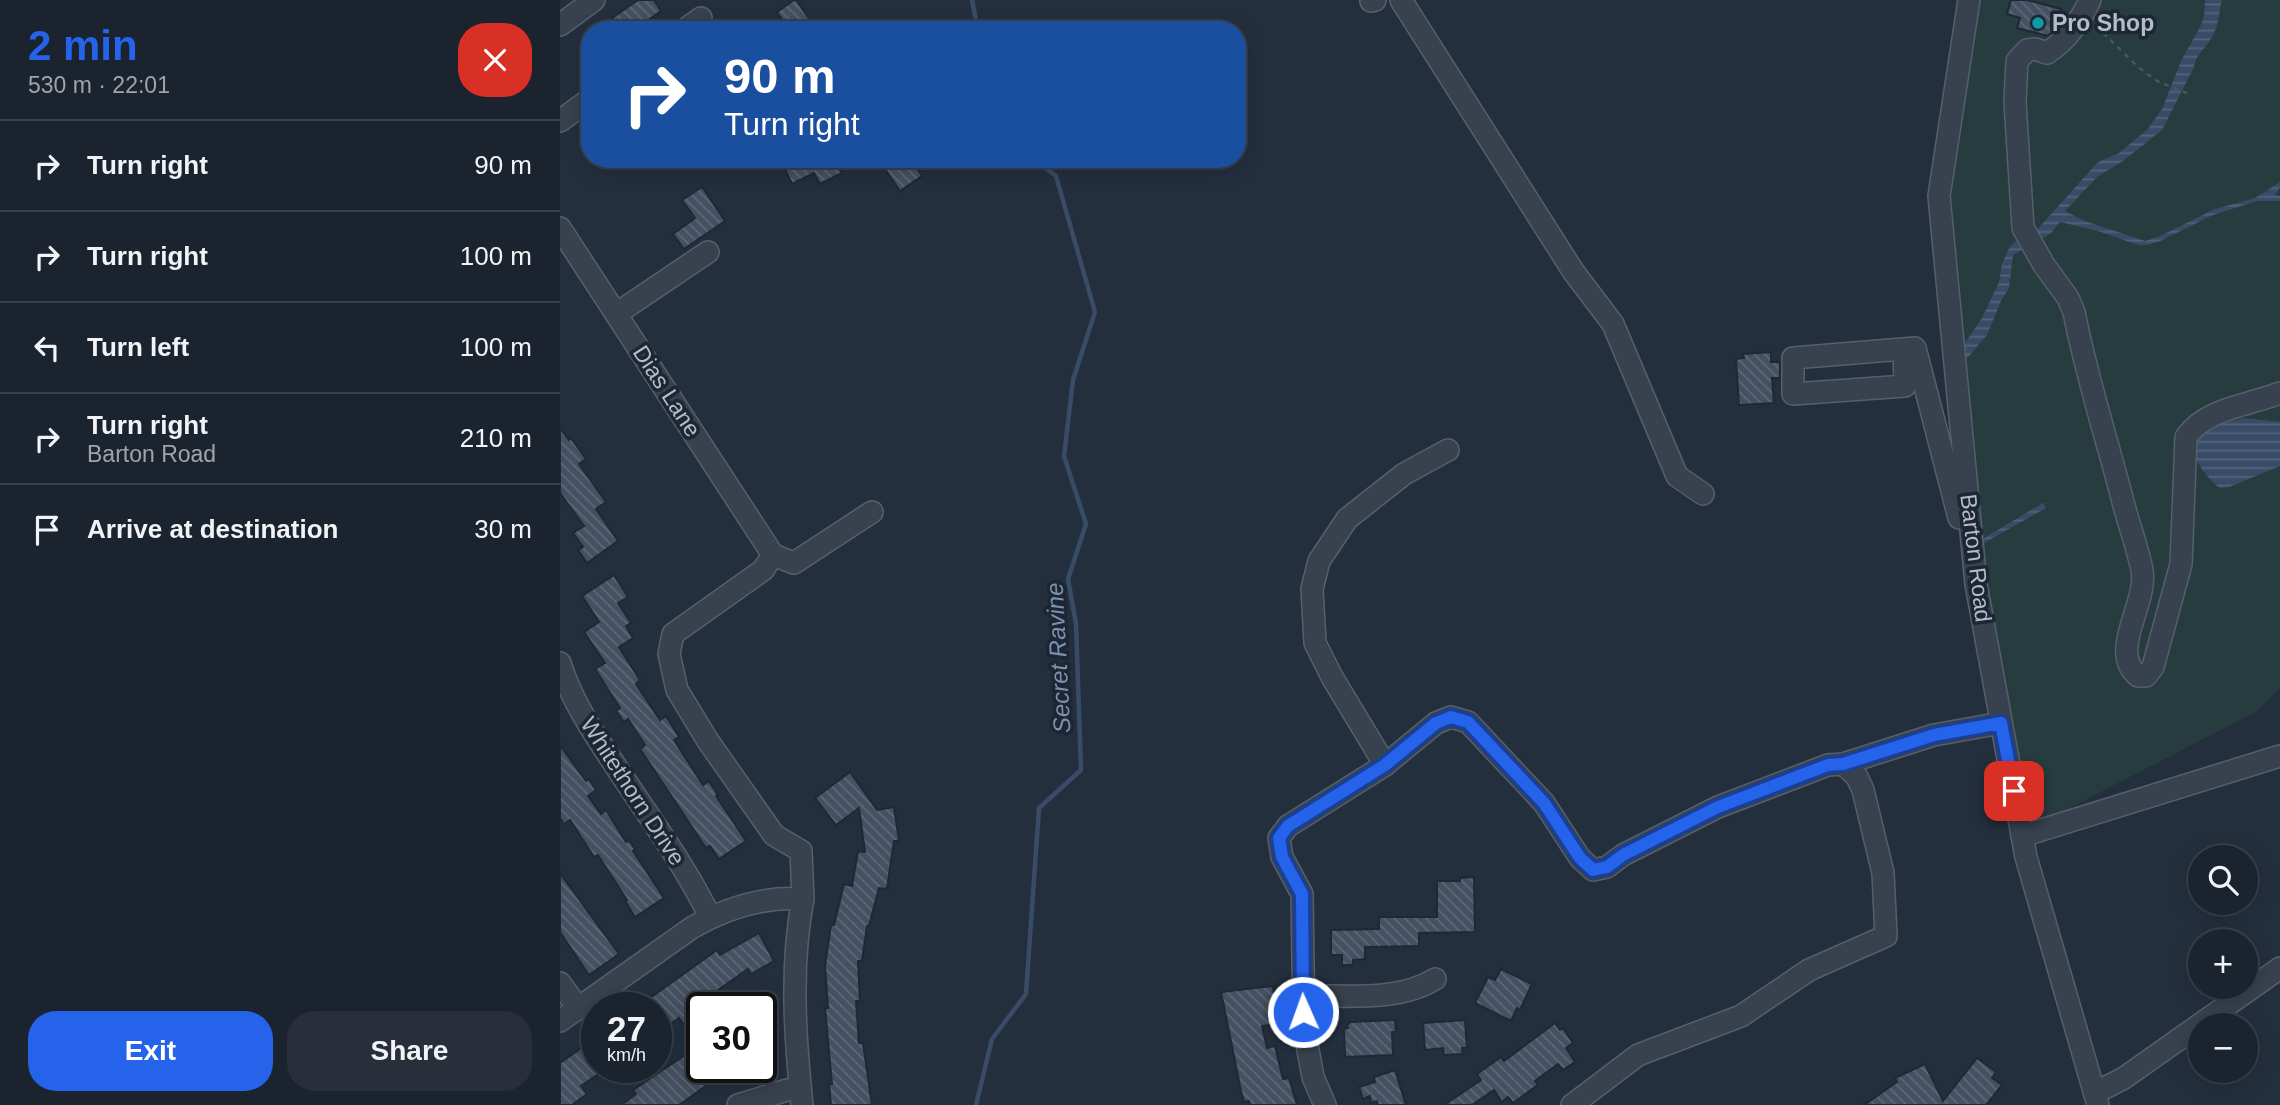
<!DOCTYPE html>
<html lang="en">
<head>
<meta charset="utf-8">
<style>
	:root { --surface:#1b232e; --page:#282f3a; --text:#f1f3f6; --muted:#a0a4aa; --line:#39404a; --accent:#2563eb }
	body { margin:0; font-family:Helvetica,sans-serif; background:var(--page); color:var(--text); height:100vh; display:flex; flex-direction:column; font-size:26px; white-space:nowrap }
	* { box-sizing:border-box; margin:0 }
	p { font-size:23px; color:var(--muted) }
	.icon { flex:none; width:38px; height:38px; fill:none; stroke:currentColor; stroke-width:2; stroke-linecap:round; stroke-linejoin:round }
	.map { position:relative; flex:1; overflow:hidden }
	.sheet { display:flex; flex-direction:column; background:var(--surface); width:560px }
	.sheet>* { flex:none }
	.top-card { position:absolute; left:21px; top:21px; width:665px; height:147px; border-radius:28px; box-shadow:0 4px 18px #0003,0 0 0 2px var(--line); background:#1a4fa0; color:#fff; overflow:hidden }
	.controls { position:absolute; left:1628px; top:845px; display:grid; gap:14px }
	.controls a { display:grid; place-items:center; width:70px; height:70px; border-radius:50%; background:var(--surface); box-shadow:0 4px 18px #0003,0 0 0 2px var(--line); font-size:35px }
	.speed { position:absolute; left:21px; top:992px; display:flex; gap:14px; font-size:35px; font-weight:700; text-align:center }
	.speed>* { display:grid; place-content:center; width:91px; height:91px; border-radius:50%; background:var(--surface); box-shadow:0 4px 18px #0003,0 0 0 2px var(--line); line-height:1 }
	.speed small { font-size:18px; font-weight:400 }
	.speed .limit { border:4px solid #111; border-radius:10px; background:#fff; color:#111 }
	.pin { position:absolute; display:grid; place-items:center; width:60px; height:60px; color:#fff; margin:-30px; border-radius:14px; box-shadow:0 4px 10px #0006 }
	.me { position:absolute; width:77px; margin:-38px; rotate:358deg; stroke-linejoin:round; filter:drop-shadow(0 0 5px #0008) }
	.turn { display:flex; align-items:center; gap:24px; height:147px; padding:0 28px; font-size:32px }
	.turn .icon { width:91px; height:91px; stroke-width:2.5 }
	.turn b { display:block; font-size:49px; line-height:60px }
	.round { display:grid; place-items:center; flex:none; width:74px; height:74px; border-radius:28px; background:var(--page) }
	.overview { display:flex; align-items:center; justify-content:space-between; height:119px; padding:0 28px }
	h1 { font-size:42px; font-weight:600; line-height:52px; color:var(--accent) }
	.primary-button { display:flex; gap:14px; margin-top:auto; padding:14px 28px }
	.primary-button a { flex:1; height:80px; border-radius:28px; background:var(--accent); color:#fff; font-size:28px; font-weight:600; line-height:80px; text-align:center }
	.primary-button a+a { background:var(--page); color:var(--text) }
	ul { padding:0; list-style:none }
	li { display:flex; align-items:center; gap:21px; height:91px; padding:0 28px; border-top:2px solid var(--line) }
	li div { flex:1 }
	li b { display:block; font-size:26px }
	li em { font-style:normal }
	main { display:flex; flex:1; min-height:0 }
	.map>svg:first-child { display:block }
</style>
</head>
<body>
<main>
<section class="sheet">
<div class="overview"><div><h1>2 min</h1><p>530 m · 22:01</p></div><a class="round" style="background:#d93025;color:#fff"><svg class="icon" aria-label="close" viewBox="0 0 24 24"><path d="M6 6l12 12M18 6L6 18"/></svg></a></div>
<ul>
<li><svg class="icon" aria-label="right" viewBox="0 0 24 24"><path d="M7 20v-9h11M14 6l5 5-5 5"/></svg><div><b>Turn right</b></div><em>90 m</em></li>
<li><svg class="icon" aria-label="right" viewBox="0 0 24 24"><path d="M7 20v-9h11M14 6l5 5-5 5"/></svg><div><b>Turn right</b></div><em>100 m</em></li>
<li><svg class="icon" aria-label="left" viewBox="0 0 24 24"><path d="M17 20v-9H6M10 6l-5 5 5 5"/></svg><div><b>Turn left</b></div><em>100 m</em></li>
<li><svg class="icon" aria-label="right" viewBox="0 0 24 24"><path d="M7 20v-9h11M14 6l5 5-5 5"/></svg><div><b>Turn right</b><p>Barton Road</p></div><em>210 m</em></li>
<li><svg class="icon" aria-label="arrive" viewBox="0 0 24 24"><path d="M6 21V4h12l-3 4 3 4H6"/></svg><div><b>Arrive at destination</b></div><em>30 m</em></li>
</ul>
<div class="primary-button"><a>Exit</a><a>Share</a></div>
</section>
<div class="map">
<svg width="1720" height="1105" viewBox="0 0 1720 1105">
	<defs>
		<pattern id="water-rules" width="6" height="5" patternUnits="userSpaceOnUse" patternTransform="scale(1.75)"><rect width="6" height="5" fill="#394c67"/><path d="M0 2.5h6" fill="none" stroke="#53647b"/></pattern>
		<pattern id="building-back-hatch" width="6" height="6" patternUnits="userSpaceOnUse" patternTransform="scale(1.75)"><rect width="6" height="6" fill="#455162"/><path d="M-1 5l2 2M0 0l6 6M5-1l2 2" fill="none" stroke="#5d6877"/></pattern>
	</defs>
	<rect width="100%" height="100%" fill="#242f3e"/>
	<polygon fill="#263c3f" points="1415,0 1720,0 1720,689 1694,713 1492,817 1466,825 1421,585 1387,187"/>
	<g fill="url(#water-rules)">
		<path d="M1645 0H1662C1659 11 1659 23 1654 33 1649 46 1636 53 1634 67L1602 130 1563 161 1537 177 1505 211 1525 221 1585 241 1598 237 1655 209 1695 198 1720 182V187L1715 195 1720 196V201H1697L1653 215 1598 242 1587 245H1578L1538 231 1500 222 1491 233 1453 255 1449 288 1441 301 1427 335 1403 363 1399 352 1422 318 1439 282 1442 264 1450 246 1471 231 1475 232 1538 162 1559 153 1588 129 1602 109 1621 61 1640 27 1644 16Z"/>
		<path d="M1684 418 1720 422V466L1669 487 1660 488C1647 479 1633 459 1631 443L1649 427Z"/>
		<polygon points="1483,503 1486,508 1422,544 1421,540"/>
	</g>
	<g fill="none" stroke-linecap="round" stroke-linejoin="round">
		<g stroke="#394c67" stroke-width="4.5">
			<polyline points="412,0 418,30"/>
			<polyline points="416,1105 432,1039 466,994 479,808 521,770 516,624 508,579 526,524 504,456 513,380 535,312 496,176 474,159"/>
		</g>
	</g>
	<g fill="url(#building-back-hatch)" stroke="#1f2835" stroke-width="2">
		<polygon points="78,0 94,0 101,11 74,30 60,30 52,18"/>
		<polygon points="234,0 236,0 257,30 229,30 217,12"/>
		<polygon points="1451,0 1467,0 1501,9 1496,28 1488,36 1457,28 1460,18 1447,14"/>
		<polygon points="234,159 275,159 282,173 260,184 254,173 232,184 223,165"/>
		<polygon points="318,159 351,159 362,176 340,191"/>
		<polygon points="142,187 165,221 124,249 113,234 135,218 122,200"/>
		<polygon points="1211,352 1211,362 1220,362 1220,378 1212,378 1214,403 1179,405 1176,359 1184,358 1183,354"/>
		<polygon points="0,428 9,440 11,438 26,459 19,464 46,502 36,509 58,541 27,563 18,550 23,547 13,533 24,526 0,493"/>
		<polygon points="54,575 68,597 58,603 71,623 66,626 73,638 59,647 80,680 76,684 100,720 106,716 119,737 114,740 143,785 149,781 158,795 156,796 186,841 159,859 150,846 146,848 80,749 85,745 68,719 64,722 56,711 60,708 35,669 45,663 24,632 39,622 22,596"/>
		<polygon points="0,745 26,781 29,779 36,790 28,796 41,814 46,810 66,842 69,840 75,849 73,851 104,898 75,917 65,901 67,900 38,855 34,857 10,820 4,824 0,818"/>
		<polygon points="290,772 317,810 334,807 339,841 334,841 327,889 319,888 309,926 307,926 302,961 298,961 300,1001 296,1001 299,1043 303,1043 312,1105 271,1105 269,1084 272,1084 265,1008 268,1008 265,965 271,925 274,925 284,884 292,886 298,851 305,852 299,808 276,825 255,798"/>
		<polygon points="0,873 59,954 29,975 0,932"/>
		<polygon points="914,877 915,932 859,933 859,946 805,947 805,959 793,960 793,965 782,965 782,955 771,955 771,930 819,929 819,917 877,917 877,881 900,881 900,878"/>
		<polygon points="199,933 214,961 191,974 188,969 147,998 151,1004 142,1008 142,1011 123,1024 119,1018 96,1035 96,1008 76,1008 157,950 160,955"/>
		<polygon points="941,969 972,984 960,1010 957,1008 951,1021 915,1003 928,977 935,980"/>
		<polygon points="713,986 718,1024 702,1026 707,1048 715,1046 723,1079 729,1078 737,1105 690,1105 689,1101 684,1102 681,1091 661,992"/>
		<polygon points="201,1010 215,1032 201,1041"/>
		<polygon points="835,1020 836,1032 832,1032 833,1055 785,1057 784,1029 788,1028 787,1025 791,1022"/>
		<polygon points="905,1020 907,1048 902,1048 903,1054 884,1055 883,1048 865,1050 863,1023"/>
		<polygon points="995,1023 1000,1030 1003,1028 1013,1043 1006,1048 1015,1062 1003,1070 998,1064 975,1081 978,1085 953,1103 948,1097 942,1102 934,1090 912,1105 884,1105 921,1080 917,1074 941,1057 944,1061"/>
		<polygon points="37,1037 37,1075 21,1086 27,1094 12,1105 0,1105 0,1063"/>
		<polygon points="142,1048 142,1068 171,1068 119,1105 61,1105 76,1094 73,1090 101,1071 133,1050 136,1053"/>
		<polygon points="1417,1058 1436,1072 1432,1078 1442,1085 1426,1105 1304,1105 1337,1082 1335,1078 1365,1064 1383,1101"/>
		<polygon points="835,1070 846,1105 818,1105 817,1101 811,1103 810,1096 803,1099 799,1087 815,1082 814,1077"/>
	</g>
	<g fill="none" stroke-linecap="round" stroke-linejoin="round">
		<defs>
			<g id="minor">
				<polyline points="841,0 1013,271 1053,324 1117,476 1143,494"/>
				<polyline points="1409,0 1379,196 1416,584 1466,857 1538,1105"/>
				<path d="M1530 0C1521 20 1506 41 1487 53L1475 49 1467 50 1457 61 1455 102 1463 228 1484 265 1508 298 1514 312C1526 375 1546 436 1562 498 1568 522 1577 546 1582 570 1588 604 1548 651 1578 676H1586L1593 667 1621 564 1626 437C1646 408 1690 405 1720 393"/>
				<polyline points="811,1 815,0"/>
				<polyline points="0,25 34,0"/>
				<polyline points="124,30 141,18"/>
				<polyline points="0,121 30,99"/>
				<polyline points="0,228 213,555"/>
				<polyline points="56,314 148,252"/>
				<polyline points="1344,349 1345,386 1233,394 1233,358 1355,348 1399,518"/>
				<polyline points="213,555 203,570 113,634 109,654 117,690 148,741 214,835 241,851 243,899"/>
				<polyline points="213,555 234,563 312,512"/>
				<path d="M0 663C11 699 32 731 53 762 86 813 124 863 150 917"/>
				<polyline points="1283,764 1374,735 1441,723"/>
				<polyline points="825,765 772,677 755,643 752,589 759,561 787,519 844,474 888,450"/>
				<polyline points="1462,836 1720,756"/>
				<polyline points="0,983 18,1008"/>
				<path d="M742 996C784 995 839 1002 875 979"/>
				<path d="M0 1021 133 927C167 908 204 896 243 899 230 966 235 1037 242 1105"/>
				<polyline points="1535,1093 1564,1078 1720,968"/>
				<polyline points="178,1105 227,1090 240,1089"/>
				<polyline points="765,1105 753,1077 744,1028 742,894 722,857 719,838 728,826 825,765 876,723 891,717 908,722 984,803 1020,858 1033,870 1047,867 1063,855 1158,807 1268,765 1283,764 1297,777 1303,790 1323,873 1326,936 1249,970 1181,1016 1078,1055 1012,1105"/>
			</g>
		</defs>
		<use href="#minor" stroke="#565f6c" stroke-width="24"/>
		<polyline stroke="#44595c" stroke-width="2.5" stroke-dasharray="5 5" stroke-linecap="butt" points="1536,26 1577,66 1597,81 1629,94"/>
		<use href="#minor" stroke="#38414e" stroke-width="21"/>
	</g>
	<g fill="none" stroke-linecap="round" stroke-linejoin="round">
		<defs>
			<polyline id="route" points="743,1012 742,894 722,857 719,838 728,826 825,765 876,723 891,717 908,722 984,803 1020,858 1033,870 1047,867 1063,855 1158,807 1268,765 1283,764 1374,735 1441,723 1454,791"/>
		</defs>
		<use href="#route" stroke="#184099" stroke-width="18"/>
		<use href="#route" stroke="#2563eb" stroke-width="12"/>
	</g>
	<circle fill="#0f9aa8" stroke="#1d2633" stroke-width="2.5" cx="1478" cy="23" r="7"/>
	<g text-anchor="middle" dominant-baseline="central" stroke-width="7" stroke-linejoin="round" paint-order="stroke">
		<g font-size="23" font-weight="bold" fill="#b4bcc9" stroke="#1d2633" text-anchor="start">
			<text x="1492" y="23">Pro Shop</text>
		</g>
		<g font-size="23" fill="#b4bcc9" stroke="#1d2633">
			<text transform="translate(107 391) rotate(57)">Dias Lane</text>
			<text transform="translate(1416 558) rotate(83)">Barton Road</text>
			<text transform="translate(73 791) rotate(57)">Whitethorn Drive</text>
		</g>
		<g font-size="24" font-style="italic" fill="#7c92b1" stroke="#1d2633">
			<text transform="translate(498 658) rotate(-93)">Secret Ravine</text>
		</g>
	</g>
</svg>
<div class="controls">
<a><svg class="icon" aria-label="search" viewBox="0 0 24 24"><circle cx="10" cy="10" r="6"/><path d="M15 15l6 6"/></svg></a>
<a>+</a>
<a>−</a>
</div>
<div class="speed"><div>27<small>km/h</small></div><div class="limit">30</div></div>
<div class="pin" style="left:1454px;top:791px;background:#d93025"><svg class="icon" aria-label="arrive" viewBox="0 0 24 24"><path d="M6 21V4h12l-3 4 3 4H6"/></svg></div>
<svg class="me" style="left:743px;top:1012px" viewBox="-20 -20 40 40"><circle r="17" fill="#2563eb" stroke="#fff" stroke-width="3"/><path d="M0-11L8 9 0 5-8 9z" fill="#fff"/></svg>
<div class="top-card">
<div class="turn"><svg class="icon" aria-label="right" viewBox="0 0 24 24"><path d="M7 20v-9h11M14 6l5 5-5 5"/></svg><div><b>90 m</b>Turn right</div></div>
</div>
</div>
</main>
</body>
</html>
